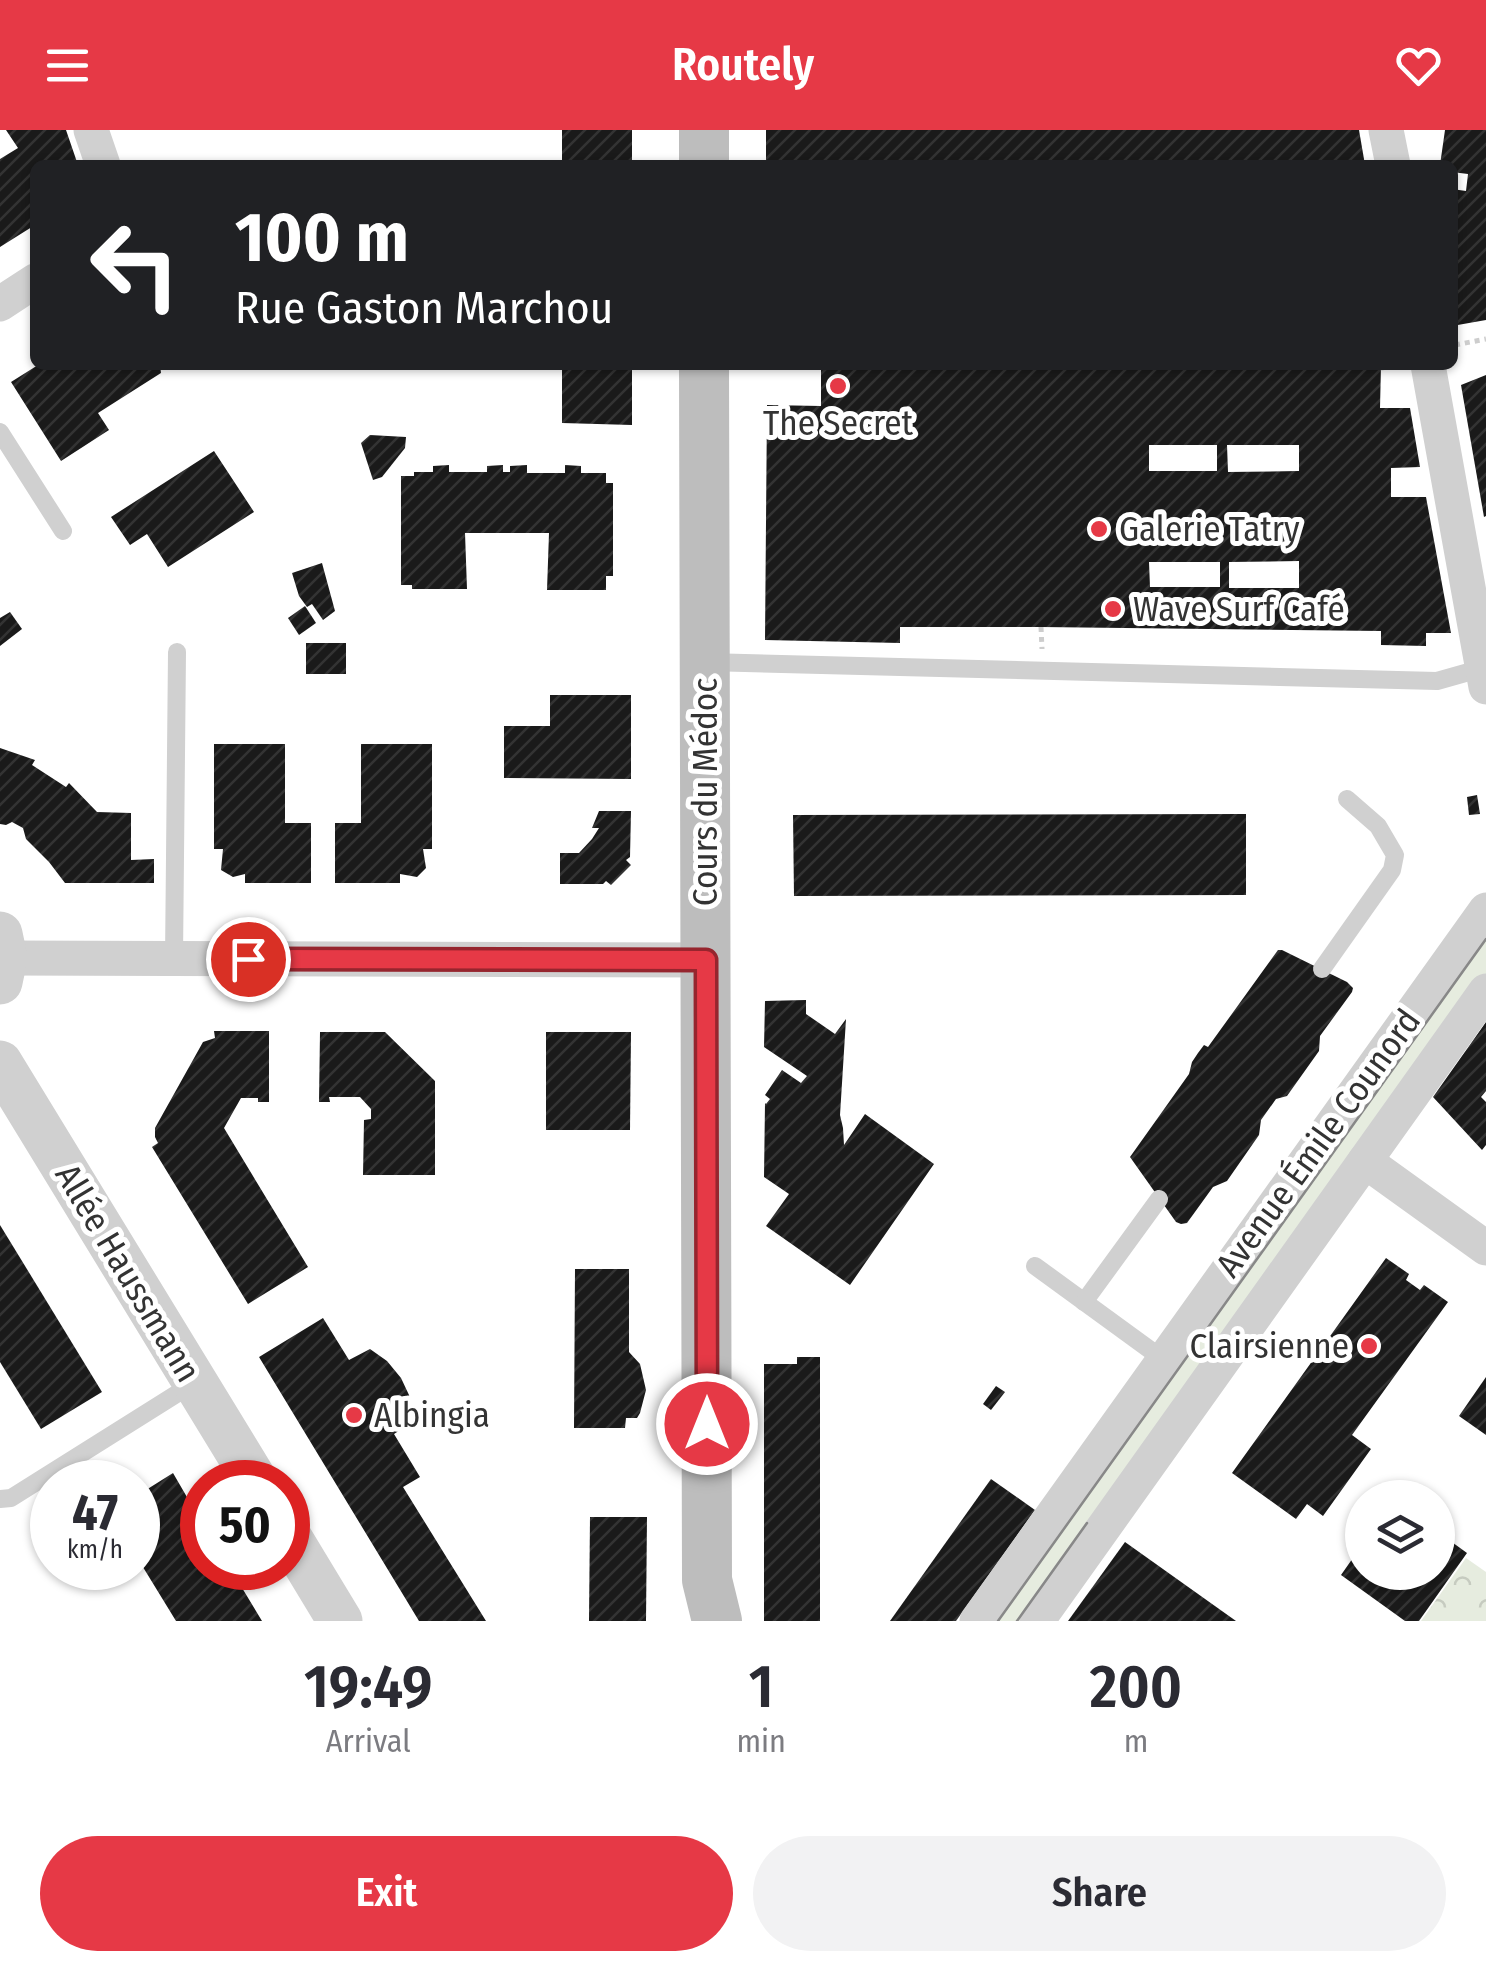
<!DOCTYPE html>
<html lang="en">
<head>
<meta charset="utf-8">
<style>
	:root { --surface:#fff; --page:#f2f2f3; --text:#2b2b33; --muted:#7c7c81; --accent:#e63946 }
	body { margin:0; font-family:"Fira Sans Condensed",sans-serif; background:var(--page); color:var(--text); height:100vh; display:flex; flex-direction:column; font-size:38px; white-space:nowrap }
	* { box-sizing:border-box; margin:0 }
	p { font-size:32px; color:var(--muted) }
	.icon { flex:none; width:55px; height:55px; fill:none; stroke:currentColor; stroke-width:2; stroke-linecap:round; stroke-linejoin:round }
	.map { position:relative; height:1491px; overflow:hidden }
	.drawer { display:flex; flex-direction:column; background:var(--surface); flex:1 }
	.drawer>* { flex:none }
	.hud { position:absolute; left:30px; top:30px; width:1428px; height:210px; border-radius:15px; box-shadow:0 2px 8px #0004; background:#202124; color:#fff; overflow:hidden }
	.buttons { position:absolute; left:1345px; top:1350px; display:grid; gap:20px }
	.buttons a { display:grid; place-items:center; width:110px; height:110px; border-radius:50%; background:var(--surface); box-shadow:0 2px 8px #0004; font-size:50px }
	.speed { position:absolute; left:30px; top:1330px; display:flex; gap:20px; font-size:50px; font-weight:700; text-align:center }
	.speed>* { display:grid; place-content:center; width:130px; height:130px; border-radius:50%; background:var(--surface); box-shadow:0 2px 8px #0004; line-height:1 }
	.speed small { font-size:25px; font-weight:400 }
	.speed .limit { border:15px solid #d22; background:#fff; color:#111 }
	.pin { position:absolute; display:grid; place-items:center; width:85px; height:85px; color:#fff; margin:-42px; border:5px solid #fff; border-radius:50%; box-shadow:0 2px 10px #0007 }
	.me { position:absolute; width:110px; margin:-55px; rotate:0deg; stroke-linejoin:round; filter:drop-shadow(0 0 8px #0008) }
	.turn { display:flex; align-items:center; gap:35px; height:210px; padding:0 40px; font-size:45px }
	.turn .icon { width:130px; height:130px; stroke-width:2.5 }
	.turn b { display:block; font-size:70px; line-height:85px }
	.eta { display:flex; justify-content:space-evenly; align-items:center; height:170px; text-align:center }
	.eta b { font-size:60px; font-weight:600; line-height:70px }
	.action { display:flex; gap:20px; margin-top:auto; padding:20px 40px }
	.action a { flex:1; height:115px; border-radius:60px; background:var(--accent); color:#fff; font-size:40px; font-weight:600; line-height:115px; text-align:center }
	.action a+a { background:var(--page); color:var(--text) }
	header { display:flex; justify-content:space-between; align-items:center; height:130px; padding:0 40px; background:var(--accent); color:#fff; font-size:45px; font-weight:600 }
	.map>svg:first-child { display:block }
</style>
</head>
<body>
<header><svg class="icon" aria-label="menu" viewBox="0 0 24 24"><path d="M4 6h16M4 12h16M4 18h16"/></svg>Routely<svg class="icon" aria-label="heart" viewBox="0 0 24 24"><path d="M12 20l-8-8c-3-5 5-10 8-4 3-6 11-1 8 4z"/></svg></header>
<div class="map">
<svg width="1486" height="1491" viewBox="0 0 1486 1491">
	<defs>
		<pattern id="park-crowns" width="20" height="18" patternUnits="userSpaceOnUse" patternTransform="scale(2.5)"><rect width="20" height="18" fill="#e6ecdf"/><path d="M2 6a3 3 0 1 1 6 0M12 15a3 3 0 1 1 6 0" fill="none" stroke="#c6cbc0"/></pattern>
		<pattern id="building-hatch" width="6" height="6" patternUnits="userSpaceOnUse" patternTransform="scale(2.5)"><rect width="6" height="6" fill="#1a1a1a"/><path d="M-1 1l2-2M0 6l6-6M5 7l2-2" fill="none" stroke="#333"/></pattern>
	</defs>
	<rect width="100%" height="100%" fill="#fff"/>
	<polygon fill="#e6ecdf" points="1486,797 1486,845 1025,1491 990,1491"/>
	<polygon fill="url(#park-crowns)" points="1466,1428 1486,1442 1486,1491 1421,1491"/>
	<g fill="url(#building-hatch)" fill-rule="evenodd">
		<polygon points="6,0 66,0 78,35 35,35 35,95 0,117 0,29 18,18"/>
		<rect x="562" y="0" width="70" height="35"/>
		<polygon points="766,0 1359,0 1365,35 766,35"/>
		<polygon points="1445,0 1486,0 1486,190 1452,196 1452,125 1455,125 1452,112 1452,59 1466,61 1468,44 1452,42 1452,35 1440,35"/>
		<polygon points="38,235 160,235 161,243 98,283 109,300 61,331 11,252"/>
		<polygon points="562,235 632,235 632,295 562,293"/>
		<path d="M821 235H1381L1380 278H1410L1420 337 1391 338V367H1426L1451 503H1426V516L1381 515V501L1041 497H900V513L765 510 767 275 821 276ZM1149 315H1217V341H1149ZM1227 315H1299V341L1228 342ZM1299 431V458H1229V432ZM1149 432H1220V457H1150Z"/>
		<polygon points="1486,245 1486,386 1484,387 1461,255"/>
		<polygon points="370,305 406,307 405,318 382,347 373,350 361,313"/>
		<polygon points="214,321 254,382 168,437 147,404 130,415 111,387"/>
		<polygon points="449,335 449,342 487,342 487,336 503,335 503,342 510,342 510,336 527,335 527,343 565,343 565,335 581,336 581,343 606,343 606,353 613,353 613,446 606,446 606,460 547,460 549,403 465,403 467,459 412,459 412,455 401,455 401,346 414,346 414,342 433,342 433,336"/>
		<polygon points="322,433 335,481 323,490 312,474 307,477 299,466 292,443"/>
		<polygon points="305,476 316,493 299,505 288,488"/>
		<polygon points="10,482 22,499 0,516 0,488"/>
		<rect x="306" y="513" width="40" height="31"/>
		<polygon points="550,565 631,565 631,649 504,648 504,596 550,596"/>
		<polygon points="214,614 285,614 285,693 311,693 311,753 245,753 245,744 233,747 221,740 223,719 214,719"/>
		<polygon points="361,614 432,614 432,719 423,719 426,738 417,747 400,744 400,753 335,753 335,693 361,693"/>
		<polygon points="0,618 35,630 32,635 66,657 69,653 97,682 131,683 131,730 154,729 154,753 65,753 49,732 26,709 23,698 12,692 6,695 0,694"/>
		<polygon points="1477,665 1480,684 1469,685 1467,667"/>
		<polygon points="599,681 631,681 630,727 626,730 631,735 611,755 606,751 603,754 560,754 560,723 579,723 592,709 599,698 592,698"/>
		<polygon points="1246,684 1246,765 794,766 793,685"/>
		<polygon points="1278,820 1282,820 1347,852 1353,858 1352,862 1320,906 1319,921 1287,966 1276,969 1261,990 1259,1005 1227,1051 1213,1057 1187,1093 1181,1094 1176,1092 1130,1027 1189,944 1192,932 1198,923 1204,915 1208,917"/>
		<polygon points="806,870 806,884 835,904 846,889 840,985 843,998 844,1015 865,984 934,1034 850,1155 766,1096 789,1064 764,1047 765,973 766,974 770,969 765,965 782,940 801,953 807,946 764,917 765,871"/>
		<polygon points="1486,892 1486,961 1481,967 1486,972 1486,1015 1482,1020 1433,967"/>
		<polygon points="214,901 269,901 269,972 258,972 258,968 241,968 224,998 308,1137 248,1174 152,1017 158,1013 155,1007 155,998 203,912 215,908"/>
		<polygon points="320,902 385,902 435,951 435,1045 363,1045 364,990 371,989 371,979 360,967 329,967 330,972 319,972"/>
		<polygon points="546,902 631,902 630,1000 546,1000"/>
		<polygon points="0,1095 102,1262 41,1299 0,1232"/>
		<polygon points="1386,1128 1409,1144 1406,1150 1420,1160 1424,1155 1448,1172 1352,1305 1371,1319 1323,1386 1307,1374 1296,1389 1232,1343"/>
		<polygon points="575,1139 629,1139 629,1222 640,1234 646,1260 640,1283 637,1288 626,1288 625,1298 574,1298"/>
		<polygon points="323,1188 349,1230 370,1219 387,1231 401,1248 409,1265 414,1291 394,1304 420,1347 403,1357 486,1491 419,1491 259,1227"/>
		<polygon points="797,1227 820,1227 820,1491 764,1491 764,1234 797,1234"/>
		<polygon points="1486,1247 1486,1305 1459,1286"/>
		<polygon points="996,1256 1005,1262 991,1280 983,1274"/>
		<polygon points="173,1343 202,1393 202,1438 230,1438 262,1491 176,1491 138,1429 138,1365"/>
		<polygon points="991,1349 1035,1380 956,1491 890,1491"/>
		<polygon points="590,1387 647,1387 646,1491 589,1491"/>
		<polygon points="1438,1402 1467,1423 1419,1491 1405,1491 1341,1445 1362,1415 1362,1442 1438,1442"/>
		<polygon points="1125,1412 1236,1491 1068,1491"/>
	</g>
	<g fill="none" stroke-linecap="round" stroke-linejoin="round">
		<g stroke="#cdcdcd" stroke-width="5" stroke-dasharray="5 5" stroke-linecap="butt">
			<polyline points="1455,215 1486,209"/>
			<polyline points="1381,238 1396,236"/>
			<polyline points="1041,497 1042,519"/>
		</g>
		<g stroke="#d0d0d0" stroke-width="18">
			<polyline points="0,302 63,401"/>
			<polyline points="706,532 1437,551 1483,538"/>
			<polyline points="174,829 177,522"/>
			<polyline points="1322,839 1392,740 1395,725 1378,696 1347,669"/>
			<polyline points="1035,1136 1164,1230"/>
			<polyline points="1084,1172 1159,1069"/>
			<polyline points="0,1369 11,1368 194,1253"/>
		</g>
		<g stroke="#d0d0d0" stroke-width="35">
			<polyline points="91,0 103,35"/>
			<polyline points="1386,0 1393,35"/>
			<polyline points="0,174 35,151"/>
			<polyline points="1428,235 1486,557"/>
			<polyline points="5,828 706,830"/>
			<polyline points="1365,1031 1486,1118"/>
			<polyline points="977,1491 1486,780"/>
			<polyline points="1037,1491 1486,861"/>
		</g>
		<g stroke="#d0d0d0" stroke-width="45">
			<polyline points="0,804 5,828 0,852"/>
			<polyline points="0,933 256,1352"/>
			<polyline points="288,1405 340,1491"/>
		</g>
		<g stroke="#bdbdbd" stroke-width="50">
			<polyline points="704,0 704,35"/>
			<polyline points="704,235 707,1450 717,1491"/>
		</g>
		<g stroke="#888" stroke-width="2.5">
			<polyline points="998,1491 1486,809"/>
			<polyline points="1017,1491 1087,1393"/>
		</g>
	</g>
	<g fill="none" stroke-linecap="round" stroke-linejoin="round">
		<defs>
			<polyline id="route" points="248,829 706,830 707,1294"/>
		</defs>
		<use href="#route" stroke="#96252e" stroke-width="25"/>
		<use href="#route" stroke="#e63946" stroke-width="18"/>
	</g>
	<g fill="#e63946" stroke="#fff" stroke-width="4">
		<circle cx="838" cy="256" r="10"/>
		<circle cx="1099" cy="399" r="10"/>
		<circle cx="1113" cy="479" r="10"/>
		<circle cx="1369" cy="1216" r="10"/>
		<circle cx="354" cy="1285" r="10"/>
	</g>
	<g text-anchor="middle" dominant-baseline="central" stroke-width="10" stroke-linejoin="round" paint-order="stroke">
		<g font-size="35" fill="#333" stroke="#fff" text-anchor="start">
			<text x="838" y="293" text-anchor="middle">The Secret</text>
			<text x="1119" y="399">Galerie Tatry</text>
			<text x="1133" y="479">Wave Surf Café</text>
			<text x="1349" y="1216" text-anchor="end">Clairsienne</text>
			<text x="374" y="1285">Albingia</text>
		</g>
		<g font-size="35" fill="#333" stroke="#fff">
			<text transform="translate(705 662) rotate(-90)">Cours du Médoc</text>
			<text transform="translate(1318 1013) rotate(-54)">Avenue Émile Counord</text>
			<text transform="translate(128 1143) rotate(59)">Allée Haussmann</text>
		</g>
	</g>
</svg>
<div class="buttons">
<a><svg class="icon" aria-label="layers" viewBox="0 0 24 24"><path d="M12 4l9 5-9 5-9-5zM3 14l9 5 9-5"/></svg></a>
</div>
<div class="speed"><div>47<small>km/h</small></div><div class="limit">50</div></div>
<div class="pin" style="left:248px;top:829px;background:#d93025"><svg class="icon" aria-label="arrive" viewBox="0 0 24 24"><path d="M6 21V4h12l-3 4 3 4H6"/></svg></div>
<svg class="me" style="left:707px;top:1294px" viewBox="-20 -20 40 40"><circle r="17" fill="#e63946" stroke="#fff" stroke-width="3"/><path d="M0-11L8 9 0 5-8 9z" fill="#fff"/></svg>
<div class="hud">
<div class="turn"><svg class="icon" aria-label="left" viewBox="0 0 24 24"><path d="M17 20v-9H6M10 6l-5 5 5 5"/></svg><div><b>100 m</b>Rue Gaston Marchou</div></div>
</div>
</div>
<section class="drawer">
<div class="eta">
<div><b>19:49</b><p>Arrival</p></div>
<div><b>1</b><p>min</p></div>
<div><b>200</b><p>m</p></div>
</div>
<div class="action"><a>Exit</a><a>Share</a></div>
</section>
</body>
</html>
